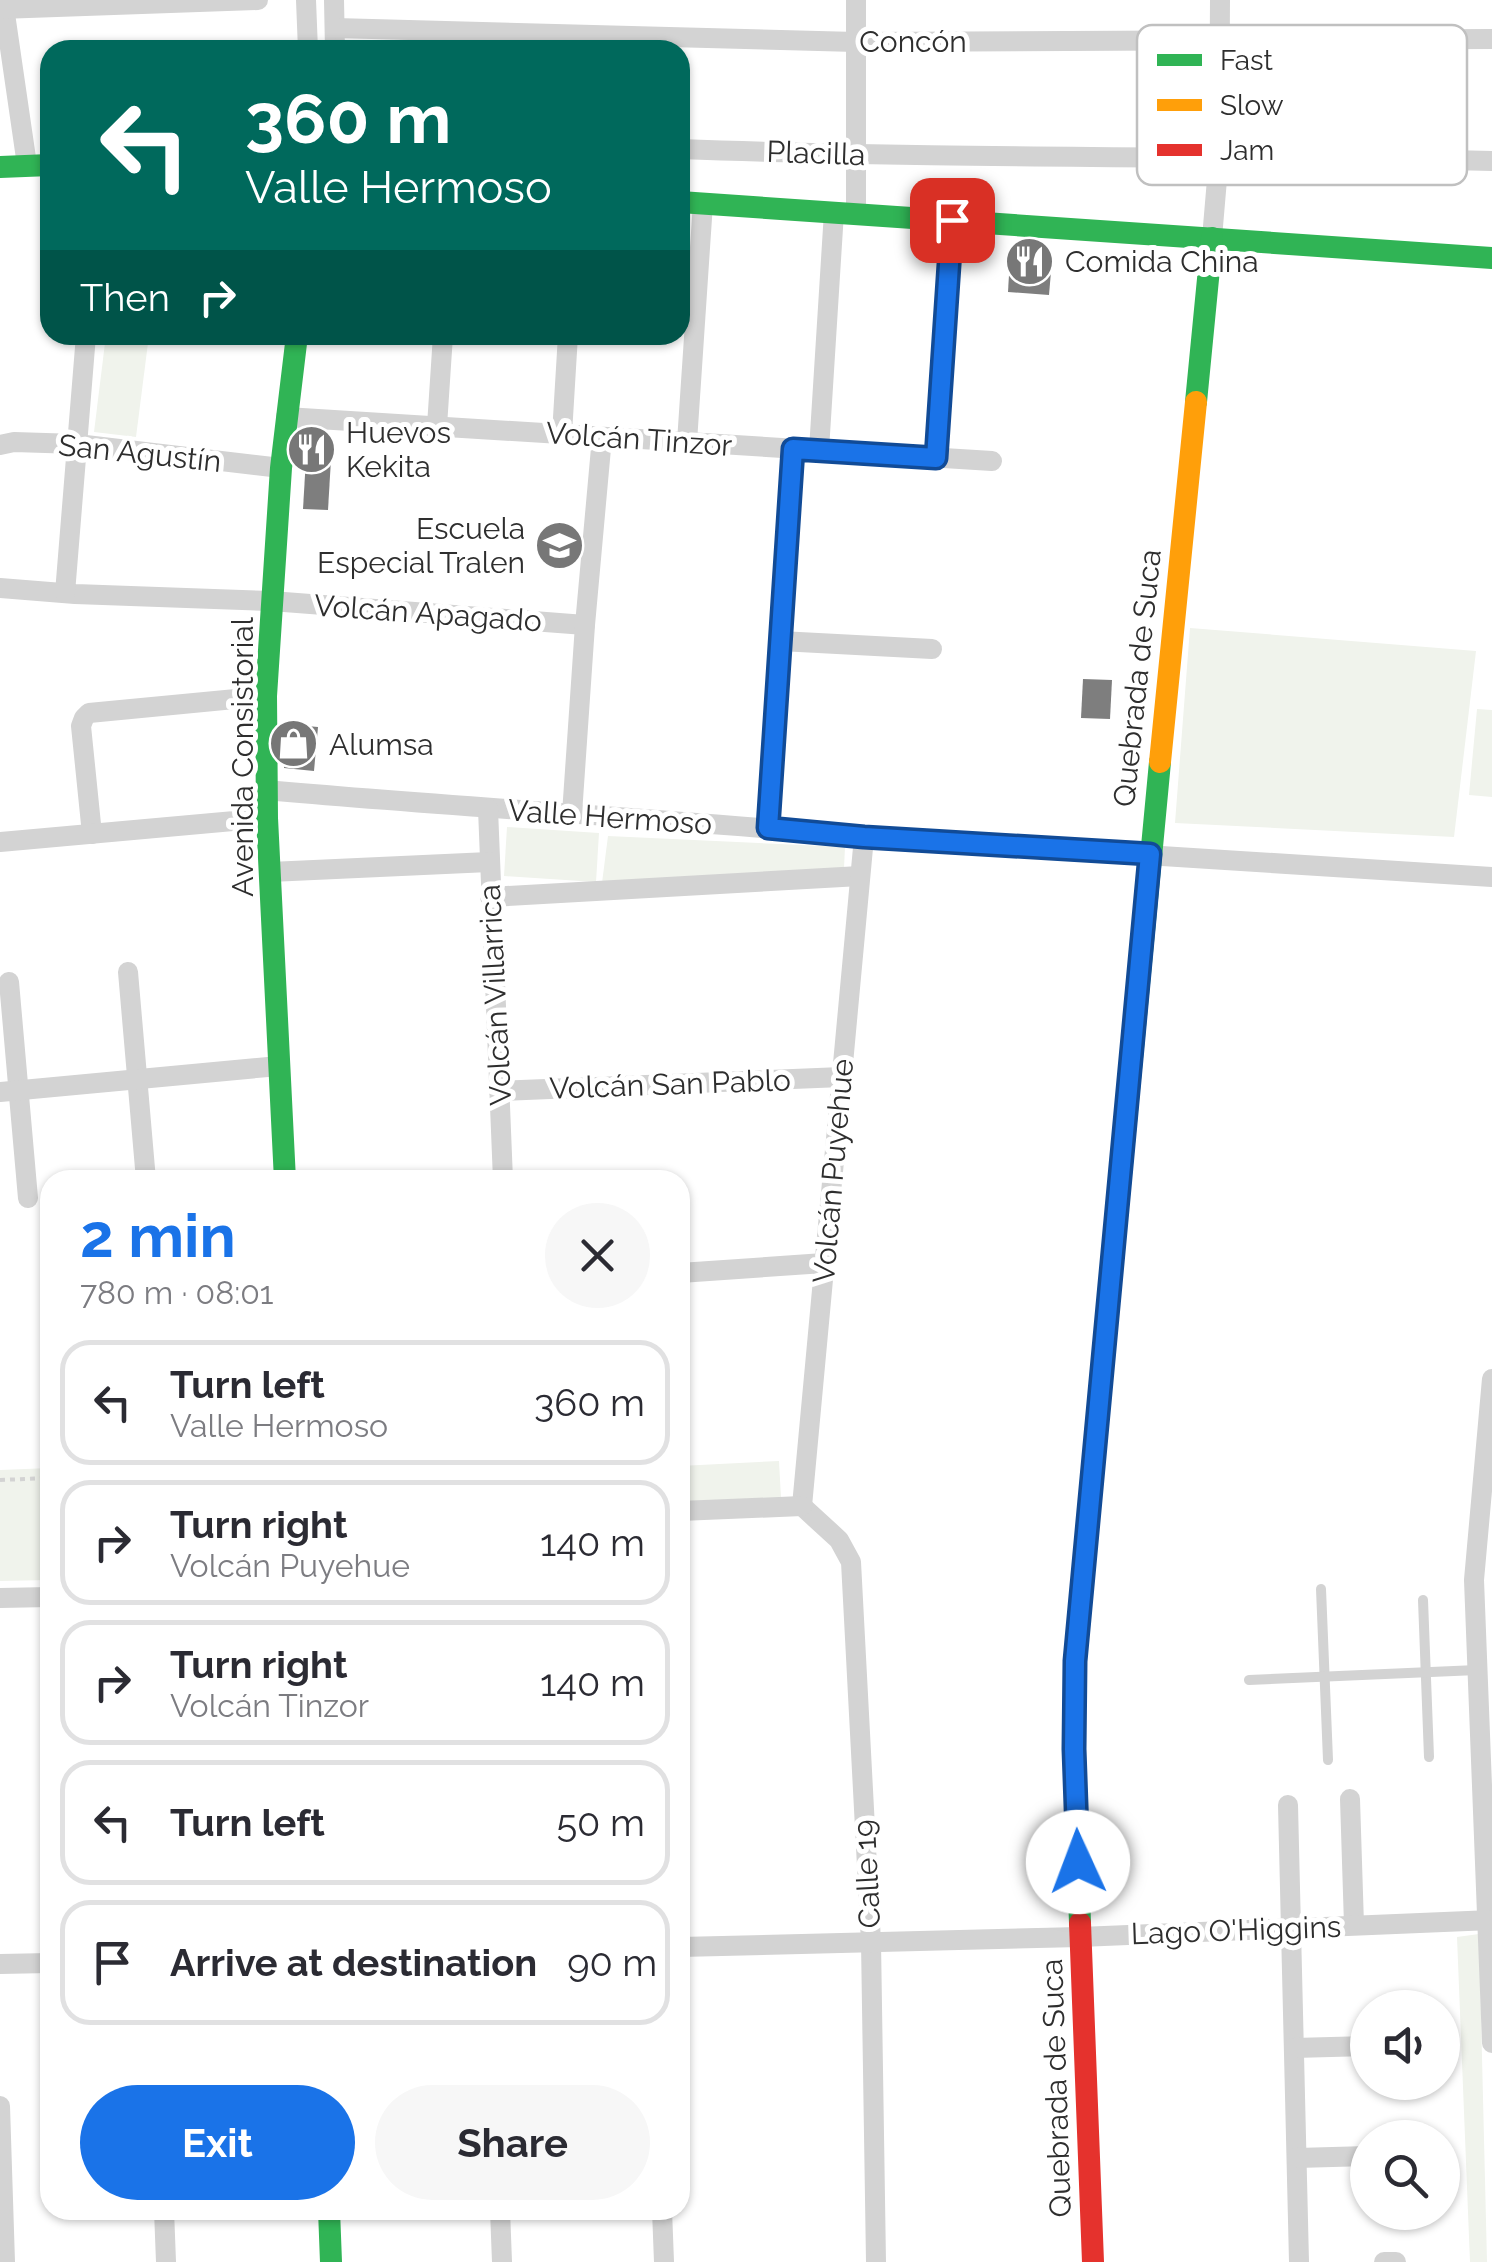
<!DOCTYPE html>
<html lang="en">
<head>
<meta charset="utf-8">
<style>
	:root { --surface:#fff; --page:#f7f7f7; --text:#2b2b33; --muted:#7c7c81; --line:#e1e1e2; --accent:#1a73e8 }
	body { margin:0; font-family:Raleway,sans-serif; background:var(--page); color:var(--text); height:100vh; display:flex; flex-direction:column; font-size:38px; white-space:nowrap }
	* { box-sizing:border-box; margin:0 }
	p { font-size:32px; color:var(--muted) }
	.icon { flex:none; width:55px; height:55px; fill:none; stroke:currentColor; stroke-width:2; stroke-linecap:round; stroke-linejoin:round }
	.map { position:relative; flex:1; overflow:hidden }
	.side { position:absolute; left:40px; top:1170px; width:650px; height:1050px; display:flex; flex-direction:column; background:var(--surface); border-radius:30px; box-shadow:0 2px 8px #0004 }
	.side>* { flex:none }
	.banner { position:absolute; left:40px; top:40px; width:650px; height:305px; border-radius:30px; box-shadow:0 2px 8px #0004; background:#00695c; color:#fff; overflow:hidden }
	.buttons { position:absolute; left:1350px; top:1990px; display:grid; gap:20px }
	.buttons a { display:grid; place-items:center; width:110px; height:110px; border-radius:50%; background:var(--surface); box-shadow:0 2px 8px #0004; font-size:50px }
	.pin { position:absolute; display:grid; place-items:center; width:85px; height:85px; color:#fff; margin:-42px; border-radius:20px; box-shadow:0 5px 15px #0006 }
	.me { position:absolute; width:110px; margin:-55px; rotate:358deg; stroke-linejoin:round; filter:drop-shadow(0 0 8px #0008) }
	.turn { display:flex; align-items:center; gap:35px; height:210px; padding:0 40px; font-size:45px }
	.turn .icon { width:130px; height:130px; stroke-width:2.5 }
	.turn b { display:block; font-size:70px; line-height:85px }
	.then { display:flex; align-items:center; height:95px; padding:0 40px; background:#0003; gap:20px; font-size:38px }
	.round { display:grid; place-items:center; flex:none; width:105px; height:105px; border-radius:52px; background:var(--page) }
	.overview { display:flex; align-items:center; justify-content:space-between; height:170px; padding:0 40px }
	h1 { font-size:60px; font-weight:700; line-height:75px; color:var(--accent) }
	.cta { display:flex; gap:20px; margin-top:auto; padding:20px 40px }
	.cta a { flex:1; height:115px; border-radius:60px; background:var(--accent); color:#fff; font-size:40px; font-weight:700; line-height:115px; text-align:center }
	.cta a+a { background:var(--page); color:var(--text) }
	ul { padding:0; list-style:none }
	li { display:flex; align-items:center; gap:30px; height:125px; margin:0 20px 15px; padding:0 20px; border:5px solid var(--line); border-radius:30px }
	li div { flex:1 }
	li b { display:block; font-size:38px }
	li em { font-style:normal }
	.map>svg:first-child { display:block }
</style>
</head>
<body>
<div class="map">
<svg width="1492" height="2262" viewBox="0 0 1492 2262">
	<rect width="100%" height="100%" fill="#fff"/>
	<g fill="#f0f3ec">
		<polygon points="357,40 549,47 549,50 358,50"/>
		<polygon points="106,335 149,335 136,437 94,432"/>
		<polygon points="1190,628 1476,651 1454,837 1175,823"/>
		<polygon points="1477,709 1492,710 1492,797 1469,795"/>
		<polygon points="507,827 599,833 596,882 504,876"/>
		<polygon points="608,836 845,847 844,868 602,883"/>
		<polygon points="779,1461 781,1498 680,1503 680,1466"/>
		<polygon points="50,1468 50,1580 0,1581 0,1470"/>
		<polygon points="1479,1934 1487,2262 1470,2262 1457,1937"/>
	</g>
	<g fill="#7e7e7e">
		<polygon points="1010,257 1052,260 1049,295 1008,292"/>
		<polygon points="307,441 332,442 328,510 303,509"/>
		<polygon points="1083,679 1112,680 1110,719 1081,718"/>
		<polygon points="284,724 318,727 314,771 284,768"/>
	</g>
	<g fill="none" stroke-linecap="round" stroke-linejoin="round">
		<polyline stroke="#d3d3d3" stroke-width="4" stroke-dasharray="5 5" stroke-linecap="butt" points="0,1480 50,1478"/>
		<g stroke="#d3d3d3" stroke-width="10">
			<polyline points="1321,1589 1328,1760"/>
			<polyline points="1423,1600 1429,1757"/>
			<polyline points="1249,1680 1477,1670"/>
		</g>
		<g stroke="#d3d3d3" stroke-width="20">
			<polyline points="3,0 27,165"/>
			<polyline points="306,0 308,50"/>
			<polyline points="334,0 335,50"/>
			<polyline points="0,9 258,0"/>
			<polyline points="335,28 856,42 1492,39"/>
			<path d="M680 149C950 159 1221 156 1492 161"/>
			<polyline points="856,214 856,0"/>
			<polyline points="1212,238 1219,156 1220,0"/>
			<polyline points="286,417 992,461"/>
			<polyline points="437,426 443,335"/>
			<polyline points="562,434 568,335"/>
			<polyline points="687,442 703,203"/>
			<polyline points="0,445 14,442 77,444 281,468"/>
			<polyline points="819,450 834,212"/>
			<polyline points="936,458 952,220"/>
			<polyline points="0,588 75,594 271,601 585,625"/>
			<polyline points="65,593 86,335"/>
			<polyline points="780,641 932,649"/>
			<path d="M266 790C465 808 665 818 864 837L1492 877"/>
			<polyline points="488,809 503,1180"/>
			<polyline points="572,814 585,625 602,437"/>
			<polyline points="768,828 793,449"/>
			<polyline points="92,834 81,726 84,718 89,713 266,696"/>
			<polyline points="0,842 267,818"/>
			<polyline points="270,872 489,862"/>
			<polyline points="490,897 860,876"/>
			<polyline points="128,972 146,1180"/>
			<polyline points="9,982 28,1198"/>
			<polyline points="499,1091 842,1077"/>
			<polyline points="0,1092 279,1066"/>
			<polyline points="680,1273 824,1263"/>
			<polyline points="1492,1379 1474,1580 1492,2043"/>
			<polyline points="802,1506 839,1540 851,1562 871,1942 876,2262"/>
			<polyline points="802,1506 864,837"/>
			<polyline points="680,1511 802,1506"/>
			<polyline points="0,1598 50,1597"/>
			<polyline points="1350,1799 1354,1925"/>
			<polyline points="1288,1805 1299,2262"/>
			<polyline points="680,1947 1080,1937 1492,1920"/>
			<polyline points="0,1964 50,1963"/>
			<polyline points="1294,2048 1368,2046"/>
			<polyline points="0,2106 5,2262"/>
			<polyline points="1297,2158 1368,2156"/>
			<polyline points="164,2210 166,2262"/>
			<polyline points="500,2210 502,2262"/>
			<polyline points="662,2210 664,2262"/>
			<polyline points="1384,2262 1396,2262"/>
		</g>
		<g stroke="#30b455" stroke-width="22">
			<polyline points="0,167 50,165"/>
			<polyline points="680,202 1492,258"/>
			<polyline points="1196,402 1212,238"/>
			<polyline points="285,1180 267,818 266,696 281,468 297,335"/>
			<polyline points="1080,1923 1074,1749 1075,1661 1160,762"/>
			<polyline points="329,2210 331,2262"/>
		</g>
		<polyline stroke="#ff9f0a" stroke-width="22" points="1160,762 1196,402"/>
		<polyline stroke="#e5322d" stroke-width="22" points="1080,1923 1093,2262"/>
	</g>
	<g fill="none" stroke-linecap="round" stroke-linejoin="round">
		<defs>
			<polyline id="route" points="952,220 936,458 793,449 768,828 864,837 1150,854 1075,1661 1074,1749 1078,1862"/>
		</defs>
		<use href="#route" stroke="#114b97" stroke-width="25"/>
		<use href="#route" stroke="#1a73e8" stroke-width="18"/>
	</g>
	<defs>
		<symbol id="restaurant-disc" viewBox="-11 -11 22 22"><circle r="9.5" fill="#777" stroke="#fff"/><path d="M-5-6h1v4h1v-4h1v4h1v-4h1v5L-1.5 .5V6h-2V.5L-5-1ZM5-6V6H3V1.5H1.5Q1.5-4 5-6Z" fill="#fff"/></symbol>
		<symbol id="school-disc" viewBox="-11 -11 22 22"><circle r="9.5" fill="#777" stroke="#fff"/><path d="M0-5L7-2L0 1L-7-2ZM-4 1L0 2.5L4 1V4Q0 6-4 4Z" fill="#fff"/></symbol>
		<symbol id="shop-disc" viewBox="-11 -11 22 22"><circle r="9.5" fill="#777" stroke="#fff"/><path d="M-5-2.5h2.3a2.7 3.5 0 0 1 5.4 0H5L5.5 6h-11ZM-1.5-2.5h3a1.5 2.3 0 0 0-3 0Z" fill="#fff"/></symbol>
	</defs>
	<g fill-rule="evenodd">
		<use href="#restaurant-disc" x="1002" y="234" width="55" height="55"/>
		<use href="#restaurant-disc" x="284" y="422" width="55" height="55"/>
		<use href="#school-disc" x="532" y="518" width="55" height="55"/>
		<use href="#shop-disc" x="266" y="716" width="55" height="55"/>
	</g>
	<g text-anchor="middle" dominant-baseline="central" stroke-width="10" stroke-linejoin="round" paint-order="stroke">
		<g font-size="30" fill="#2e2e2e" stroke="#fff">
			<text x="913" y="41">Concón</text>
			<text transform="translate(816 153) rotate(2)">Placilla</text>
			<text transform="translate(639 439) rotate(4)">Volcán Tinzor</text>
			<text transform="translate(140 453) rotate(6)">San Agustín</text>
			<text transform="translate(428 613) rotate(4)">Volcán Apagado</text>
			<text transform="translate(1137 678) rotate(-84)">Quebrada de Suca</text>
			<text transform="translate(242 757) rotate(-90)">Avenida Consistorial</text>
			<text transform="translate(610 817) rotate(4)">Valle Hermoso</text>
			<text transform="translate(495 995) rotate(-93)">Volcán Villarrica</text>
			<text transform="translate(670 1084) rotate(-2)">Volcán San Pablo</text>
			<text transform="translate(833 1171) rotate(-85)">Volcán Puyehue</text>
			<text transform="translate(867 1874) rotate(-93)">Calle 19</text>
			<text transform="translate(1236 1930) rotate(-2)">Lago O'Higgins</text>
			<text transform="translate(1056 2088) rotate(-92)">Quebrada de Suca</text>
		</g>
		<g font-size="30" fill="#2e2e2e" stroke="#fff" text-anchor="start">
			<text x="1065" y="261">Comida China</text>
			<text x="346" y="432">Huevos<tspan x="346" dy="34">Kekita</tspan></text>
			<text x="525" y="528" text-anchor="end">Escuela<tspan x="525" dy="34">Especial Tralen</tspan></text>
			<text x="329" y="744">Alumsa</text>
		</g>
	</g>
	<rect x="1137" y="25" width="330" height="160" rx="15" fill="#fff" stroke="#c0c0c0" stroke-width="2.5"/>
	<rect x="1157" y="54" width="45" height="12" fill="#30b455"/>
	<rect x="1157" y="99" width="45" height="12" fill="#ff9f0a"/>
	<rect x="1157" y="144" width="45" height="12" fill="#e5322d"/>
	<g font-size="28" fill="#2e2e2e">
		<text x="1220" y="70">Fast</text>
		<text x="1220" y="115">Slow</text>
		<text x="1220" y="160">Jam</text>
	</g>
</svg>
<div class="buttons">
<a><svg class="icon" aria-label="sound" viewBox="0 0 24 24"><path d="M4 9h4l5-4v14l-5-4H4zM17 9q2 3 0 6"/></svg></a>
<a><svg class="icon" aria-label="search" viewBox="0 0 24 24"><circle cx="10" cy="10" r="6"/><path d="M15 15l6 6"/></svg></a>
</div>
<div class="pin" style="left:952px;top:220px;background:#d93025"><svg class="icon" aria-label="arrive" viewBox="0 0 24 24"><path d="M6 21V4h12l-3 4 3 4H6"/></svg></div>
<svg class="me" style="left:1078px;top:1862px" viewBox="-20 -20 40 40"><circle r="19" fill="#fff"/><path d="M0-13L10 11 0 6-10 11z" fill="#1a73e8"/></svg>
<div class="banner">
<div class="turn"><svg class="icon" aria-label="left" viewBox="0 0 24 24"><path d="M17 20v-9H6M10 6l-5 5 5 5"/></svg><div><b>360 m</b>Valle Hermoso</div></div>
<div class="then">Then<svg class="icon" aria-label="right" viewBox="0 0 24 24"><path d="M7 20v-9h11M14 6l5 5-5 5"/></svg></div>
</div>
<section class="side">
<div class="overview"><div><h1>2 min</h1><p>780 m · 08:01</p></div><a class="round"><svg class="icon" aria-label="close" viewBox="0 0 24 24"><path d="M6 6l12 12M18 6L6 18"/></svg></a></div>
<ul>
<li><svg class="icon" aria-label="left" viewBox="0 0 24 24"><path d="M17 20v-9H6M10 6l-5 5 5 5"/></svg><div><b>Turn left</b><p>Valle Hermoso</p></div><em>360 m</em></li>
<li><svg class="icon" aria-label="right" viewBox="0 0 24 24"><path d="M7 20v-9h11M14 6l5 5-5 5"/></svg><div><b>Turn right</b><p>Volcán Puyehue</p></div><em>140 m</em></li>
<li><svg class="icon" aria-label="right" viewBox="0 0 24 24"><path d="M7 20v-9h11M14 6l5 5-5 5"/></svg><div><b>Turn right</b><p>Volcán Tinzor</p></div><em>140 m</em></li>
<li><svg class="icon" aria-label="left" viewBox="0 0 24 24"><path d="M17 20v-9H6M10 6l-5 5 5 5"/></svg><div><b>Turn left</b></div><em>50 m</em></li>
<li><svg class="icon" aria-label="arrive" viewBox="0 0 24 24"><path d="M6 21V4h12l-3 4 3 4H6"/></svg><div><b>Arrive at destination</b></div><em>90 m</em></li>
</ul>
<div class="cta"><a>Exit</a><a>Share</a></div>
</section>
</div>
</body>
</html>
